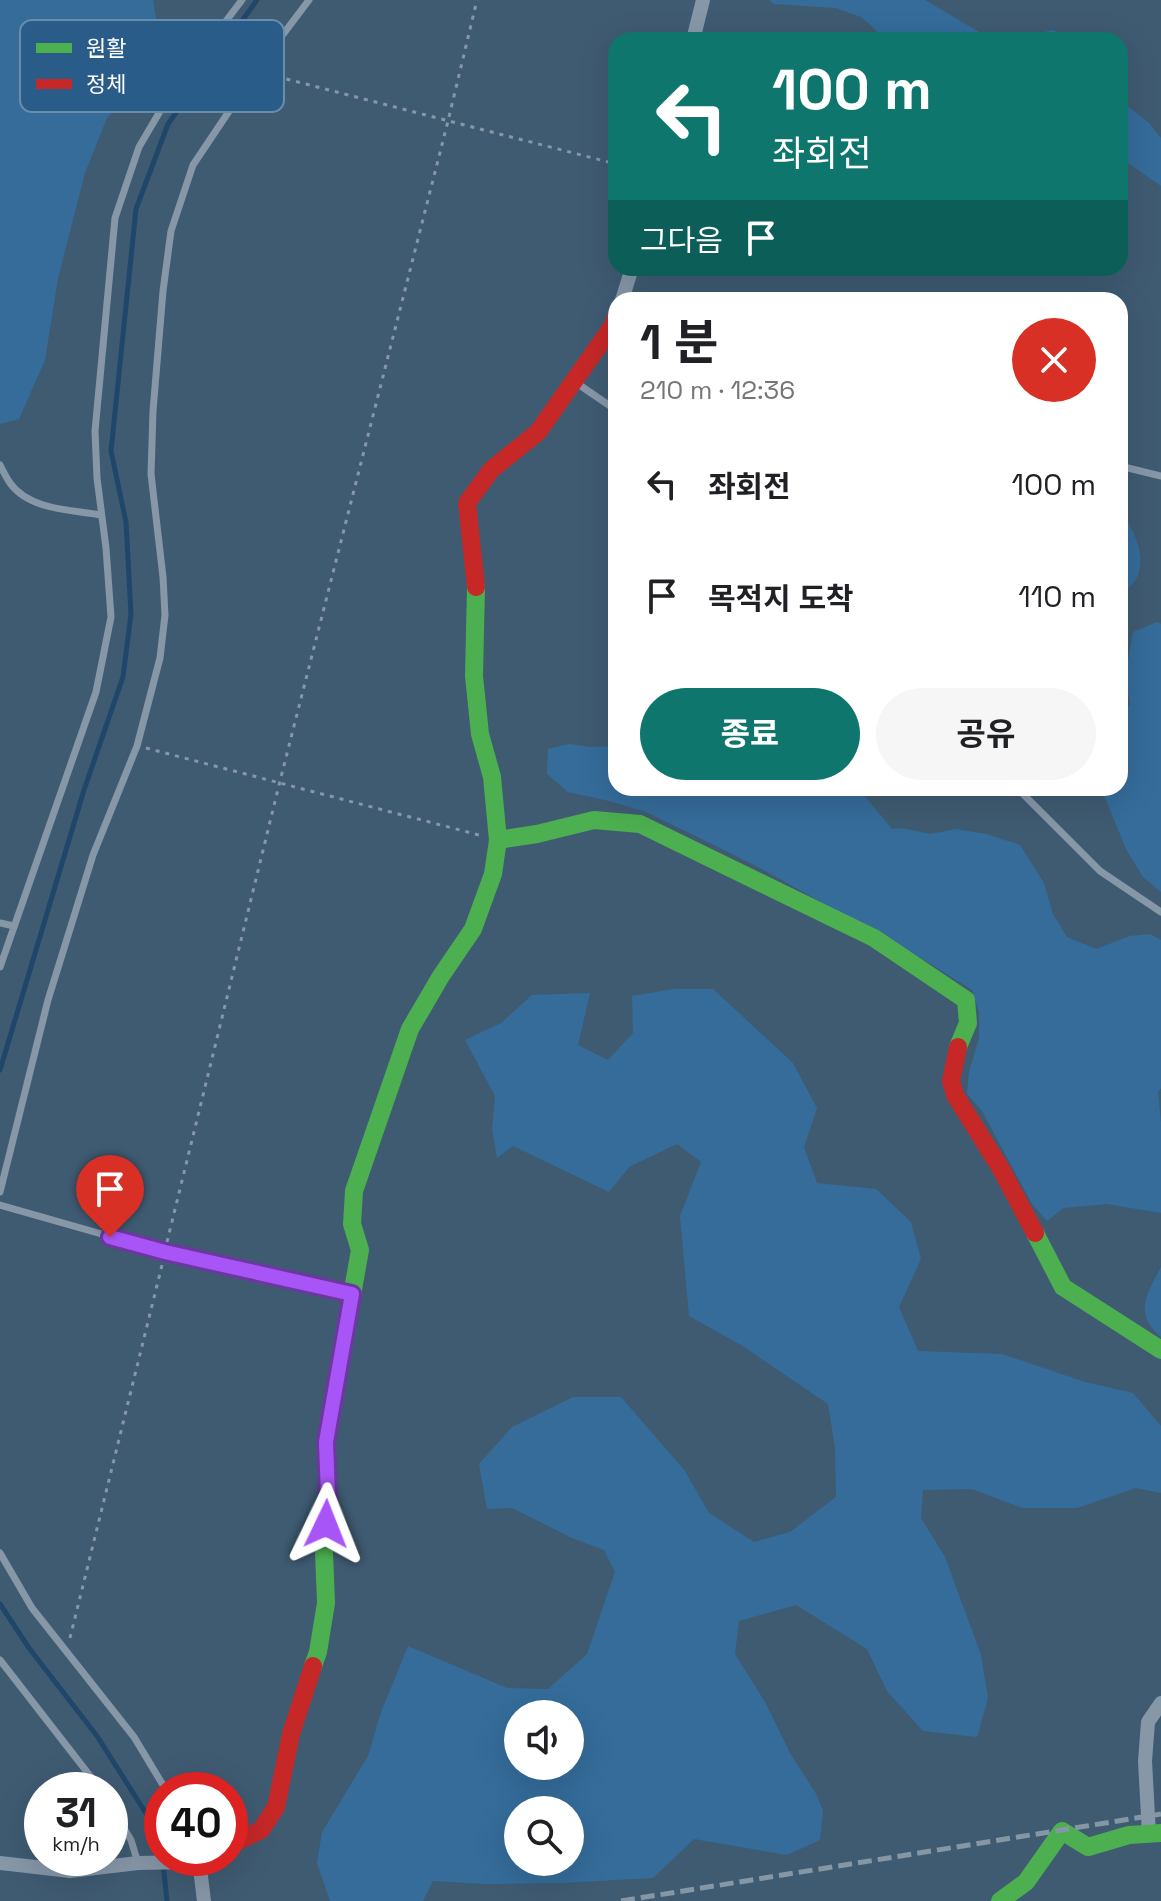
<!DOCTYPE html>
<html lang="ko">
<head>
<meta charset="utf-8">
<style>
	:root { --surface:#fff; --page:#f6f6f6; --text:#202124; --muted:#757577; --accent:#0f766e }
	body { margin:0; font-family:"Space Grotesk","Noto Sans KR",sans-serif; background:var(--page); color:var(--text); height:100vh; display:flex; flex-direction:column; font-size:30px; white-space:nowrap }
	* { box-sizing:border-box; margin:0 }
	p { font-size:26px; color:var(--muted) }
	.icon { flex:none; width:44px; height:44px; fill:none; stroke:currentColor; stroke-width:2; stroke-linecap:round; stroke-linejoin:round }
	.map { position:relative; flex:1; overflow:hidden }
	.details { position:absolute; left:608px; top:292px; width:520px; height:504px; display:flex; flex-direction:column; background:var(--surface); border-radius:24px; box-shadow:0 8px 32px #0002 }
	.details>* { flex:none }
	.banner { position:absolute; left:608px; top:32px; width:520px; height:244px; border-radius:24px; box-shadow:0 8px 32px #0002; background:#0f766e; color:#fff; overflow:hidden }
	.tools { position:absolute; left:504px; top:1700px; display:grid; gap:16px }
	.tools a { display:grid; place-items:center; width:80px; height:80px; border-radius:50%; background:var(--surface); box-shadow:0 8px 32px #0002; font-size:40px }
	.speed { position:absolute; left:24px; top:1772px; display:flex; gap:16px; font-size:40px; font-weight:700; text-align:center }
	.speed>* { display:grid; place-content:center; width:104px; height:104px; border-radius:50%; background:var(--surface); box-shadow:0 8px 32px #0002; line-height:1 }
	.speed small { font-size:20px; font-weight:400 }
	.speed .limit { border:12px solid #d22; background:#fff; color:#111 }
	.pin { position:absolute; display:grid; place-items:center; width:68px; height:68px; color:#fff; margin:-82px -34px; border-radius:50% 50% 50% 0; rotate:-45deg; box-shadow:0 0 8px #0007 }
	.pin .icon { rotate:45deg }
	.me { position:absolute; width:88px; margin:-44px; rotate:2deg; stroke-linejoin:round; filter:drop-shadow(0 0 6px #0008) }
	.turn { display:flex; align-items:center; gap:28px; height:168px; padding:0 32px; font-size:36px }
	.turn .icon { width:104px; height:104px; stroke-width:2.5 }
	.turn b { display:block; font-size:56px; line-height:68px }
	.then { display:flex; align-items:center; height:76px; padding:0 32px; background:#0003; gap:16px; font-size:30px }
	.round { display:grid; place-items:center; flex:none; width:84px; height:84px; border-radius:42px; background:var(--page) }
	.summary { display:flex; align-items:center; justify-content:space-between; height:136px; padding:0 32px }
	h1 { font-size:48px; font-weight:700; line-height:60px }
	.button { display:flex; gap:16px; margin-top:auto; padding:16px 32px }
	.button a { flex:1; height:92px; border-radius:48px; background:var(--accent); color:#fff; font-size:32px; font-weight:700; line-height:92px; text-align:center }
	.button a+a { background:var(--page); color:var(--text) }
	ul { padding:0; list-style:none }
	li { display:flex; align-items:center; gap:24px; height:112px; padding:0 32px }
	li div { flex:1 }
	li b { display:block; font-size:30px }
	li em { font-style:normal }
	.map>svg:first-child { display:block }
</style>
</head>
<body>
<div class="map">
<svg width="1161" height="1901" viewBox="0 0 1161 1901">
	<rect width="100%" height="100%" fill="#3f5b72"/>
	<g fill="#356c9a" fill-rule="evenodd">
		<polygon points="0,0 153,0 156,19 146,72 107,118 85,173 58,278 45,360 19,419 0,424"/>
		<polygon points="769,0 925,0 993,40 887,40 861,17 836,8 774,4"/>
		<polygon points="1054,30 1063,40 1002,40"/>
		<polygon points="1120,100 1149,123 1161,138 1161,186 1125,161 1120,160"/>
		<path d="M1120 512 1123 513C1133 530 1147 556 1137 577 1134 584 1125 591 1120 598Z"/>
		<polygon points="1157,622 1161,624 1161,892 1143,877 1126,849 1101,788 1120,788 1120,720 1130,704 1125,677 1133,632"/>
		<polygon points="569,744 591,747 616,746 616,788 858,788 892,829 902,828 930,834 956,829 986,834 1020,845 1044,883 1053,914 1067,937 1096,949 1130,936 1150,934 1161,940 1161,1088 1158,1092 1161,1122 1161,1213 1107,1204 1063,1208 1047,1221 1032,1204 982,1111 967,1094 969,1072 979,1038 979,1012 972,990 929,963 760,868 710,843 646,812 609,801 568,792 547,774 548,749"/>
		<path d="M674 989H713L793 1063 817 1108 804 1147 817 1183 876 1189 911 1222 921 1259 899 1307 918 1351 1002 1354 1085 1382 1133 1393 1161 1426V1493L1136 1488 1077 1508H1022L972 1489 923 1490 921 1518 945 1557 981 1655 988 1698 977 1737 923 1731 887 1691 867 1649 796 1605 739 1621 735 1654 765 1702 790 1753 815 1792 823 1810 820 1840 787 1855 694 1839 653 1878 561 1883 486 1884 433 1881 423 1901H330L317 1863 322 1832 368 1756 380 1715 408 1646 507 1688 548 1689 587 1654 615 1572 604 1550 572 1538 512 1508 487 1509 479 1464 512 1427 573 1397H621L685 1471 709 1513 754 1542 790 1532 836 1497 835 1448 828 1404 741 1345 689 1316 680 1216 701 1162 677 1144 629 1167 609 1192 513 1146 497 1158 492 1129 495 1096 465 1040 501 1023 532 995 590 993 578 1045 608 1060 633 1033 632 996ZM518 1714H570V1766H518ZM518 1810H570V1862H518Z"/>
		<path d="M1161 1267V1337C1133 1313 1147 1294 1161 1267Z"/>
	</g>
	<g fill="none" stroke-linecap="round" stroke-linejoin="round">
		<g stroke="#20476a" stroke-width="5">
			<polyline points="0,1070 84,790 123,677 131,614 126,522 111,451 136,209 168,124 257,0"/>
			<polyline points="0,1604 29,1648 97,1736 161,1837 162,1847"/>
			<polyline points="163,1863 167,1901"/>
		</g>
		<g stroke="#8697a8" stroke-width="3" stroke-dasharray="4 6" stroke-linecap="butt">
			<polyline points="267,74 616,164"/>
			<polyline points="146,748 479,835"/>
			<polyline points="167,1242 280,781 448,121 477,0"/>
			<polyline points="70,1638 163,1261"/>
		</g>
		<g stroke="#8697a8" stroke-width="7">
			<polyline points="575,382 616,410"/>
			<path d="M0 465C3 471 6 477 10 483 29 510 72 510 101 515"/>
			<polyline points="1120,466 1161,476"/>
			<polyline points="1017,788 1100,871 1161,912"/>
			<polyline points="0,923 14,926"/>
			<polyline points="0,967 96,692 111,617 106,548 97,478 95,431 115,218 139,147 169,96 242,0"/>
			<polyline points="0,1192 48,1000 93,855 137,746 160,658 165,615 163,577 151,474 153,411 163,291 171,231 193,165 260,65 309,0"/>
			<polyline points="0,1205 165,1252 349,1294"/>
			<polyline points="0,1553 32,1608 134,1737 166,1790"/>
			<polyline points="0,1660 101,1790"/>
			<polyline points="110,1805 131,1840 138,1863"/>
		</g>
		<g stroke="#8697a8" stroke-width="14">
			<polyline points="693,40 703,0"/>
			<polyline points="622,300 632,268"/>
			<polyline points="1149,1834 1145,1761 1148,1722 1161,1703"/>
			<polyline points="199,1860 204,1901"/>
			<polyline points="0,1863 70,1871 138,1863 190,1862 204,1858"/>
		</g>
		<g stroke="#4caf50" stroke-width="18">
			<polyline points="498,840 537,834 594,820 640,824 874,938 966,1000 968,1023 958,1047"/>
			<polyline points="1035,1233 1063,1287 1161,1350"/>
			<polyline points="313,1666 318,1652 326,1603 324,1552 328,1496 326,1442 360,1250 352,1224 354,1191 410,1029 441,976 473,929 493,874 498,840 492,777 480,734 474,676 476,587"/>
			<polyline points="1000,1901 1026,1882 1062,1831 1088,1847 1129,1835 1161,1833"/>
		</g>
		<g stroke="#c62828" stroke-width="18">
			<polyline points="476,587 467,503 491,470 538,432 614,324 616,317"/>
			<polyline points="958,1047 951,1081 955,1095 1001,1169 1035,1233"/>
			<polyline points="230,1845 261,1830 276,1807 291,1734 313,1666"/>
		</g>
		<polyline stroke="#8597a5" stroke-width="5" stroke-dasharray="14 6" stroke-linecap="butt" points="621,1901 1161,1814"/>
	</g>
	<g fill="none" stroke-linecap="round" stroke-linejoin="round">
		<defs>
			<polyline id="route" points="110,1237 165,1252 352,1294 326,1442 328,1496 326,1524"/>
		</defs>
		<use href="#route" stroke="#6d37a1" stroke-width="20"/>
		<use href="#route" stroke="#a855f7" stroke-width="14"/>
	</g>
	<rect x="20" y="20" width="264" height="92" rx="12" fill="#295c88" stroke="#698dac" stroke-width="2"/>
	<rect x="36" y="43" width="36" height="10" fill="#4caf50"/>
	<rect x="36" y="79" width="36" height="10" fill="#c62828"/>
	<g font-size="22" fill="#fff">
		<text x="86" y="56">원활</text>
		<text x="86" y="92">정체</text>
	</g>
</svg>
<div class="tools">
<a><svg class="icon" aria-label="sound" viewBox="0 0 24 24"><path d="M4 9h4l5-4v14l-5-4H4zM17 9q2 3 0 6"/></svg></a>
<a><svg class="icon" aria-label="search" viewBox="0 0 24 24"><circle cx="10" cy="10" r="6"/><path d="M15 15l6 6"/></svg></a>
</div>
<div class="speed"><div>31<small>km/h</small></div><div class="limit">40</div></div>
<div class="pin" style="left:110px;top:1237px;background:#d93025"><svg class="icon" aria-label="arrive" viewBox="0 0 24 24"><path d="M6 21V4h12l-3 4 3 4H6"/></svg></div>
<svg class="me" style="left:326px;top:1524px" viewBox="-20 -20 40 40"><path d="M0-17L14 15 0 8-14 15z" fill="#a855f7" stroke="#fff" stroke-width="4"/></svg>
<div class="banner">
<div class="turn"><svg class="icon" aria-label="left" viewBox="0 0 24 24"><path d="M17 20v-9H6M10 6l-5 5 5 5"/></svg><div><b>100 m</b>좌회전</div></div>
<div class="then">그다음<svg class="icon" aria-label="arrive" viewBox="0 0 24 24"><path d="M6 21V4h12l-3 4 3 4H6"/></svg></div>
</div>
<section class="details">
<div class="summary"><div><h1>1 분</h1><p>210 m · 12:36</p></div><a class="round" style="background:#d93025;color:#fff"><svg class="icon" aria-label="close" viewBox="0 0 24 24"><path d="M6 6l12 12M18 6L6 18"/></svg></a></div>
<ul>
<li><svg class="icon" aria-label="left" viewBox="0 0 24 24"><path d="M17 20v-9H6M10 6l-5 5 5 5"/></svg><div><b>좌회전</b></div><em>100 m</em></li>
<li><svg class="icon" aria-label="arrive" viewBox="0 0 24 24"><path d="M6 21V4h12l-3 4 3 4H6"/></svg><div><b>목적지 도착</b></div><em>110 m</em></li>
</ul>
<div class="button"><a>종료</a><a>공유</a></div>
</section>
</div>
</body>
</html>
